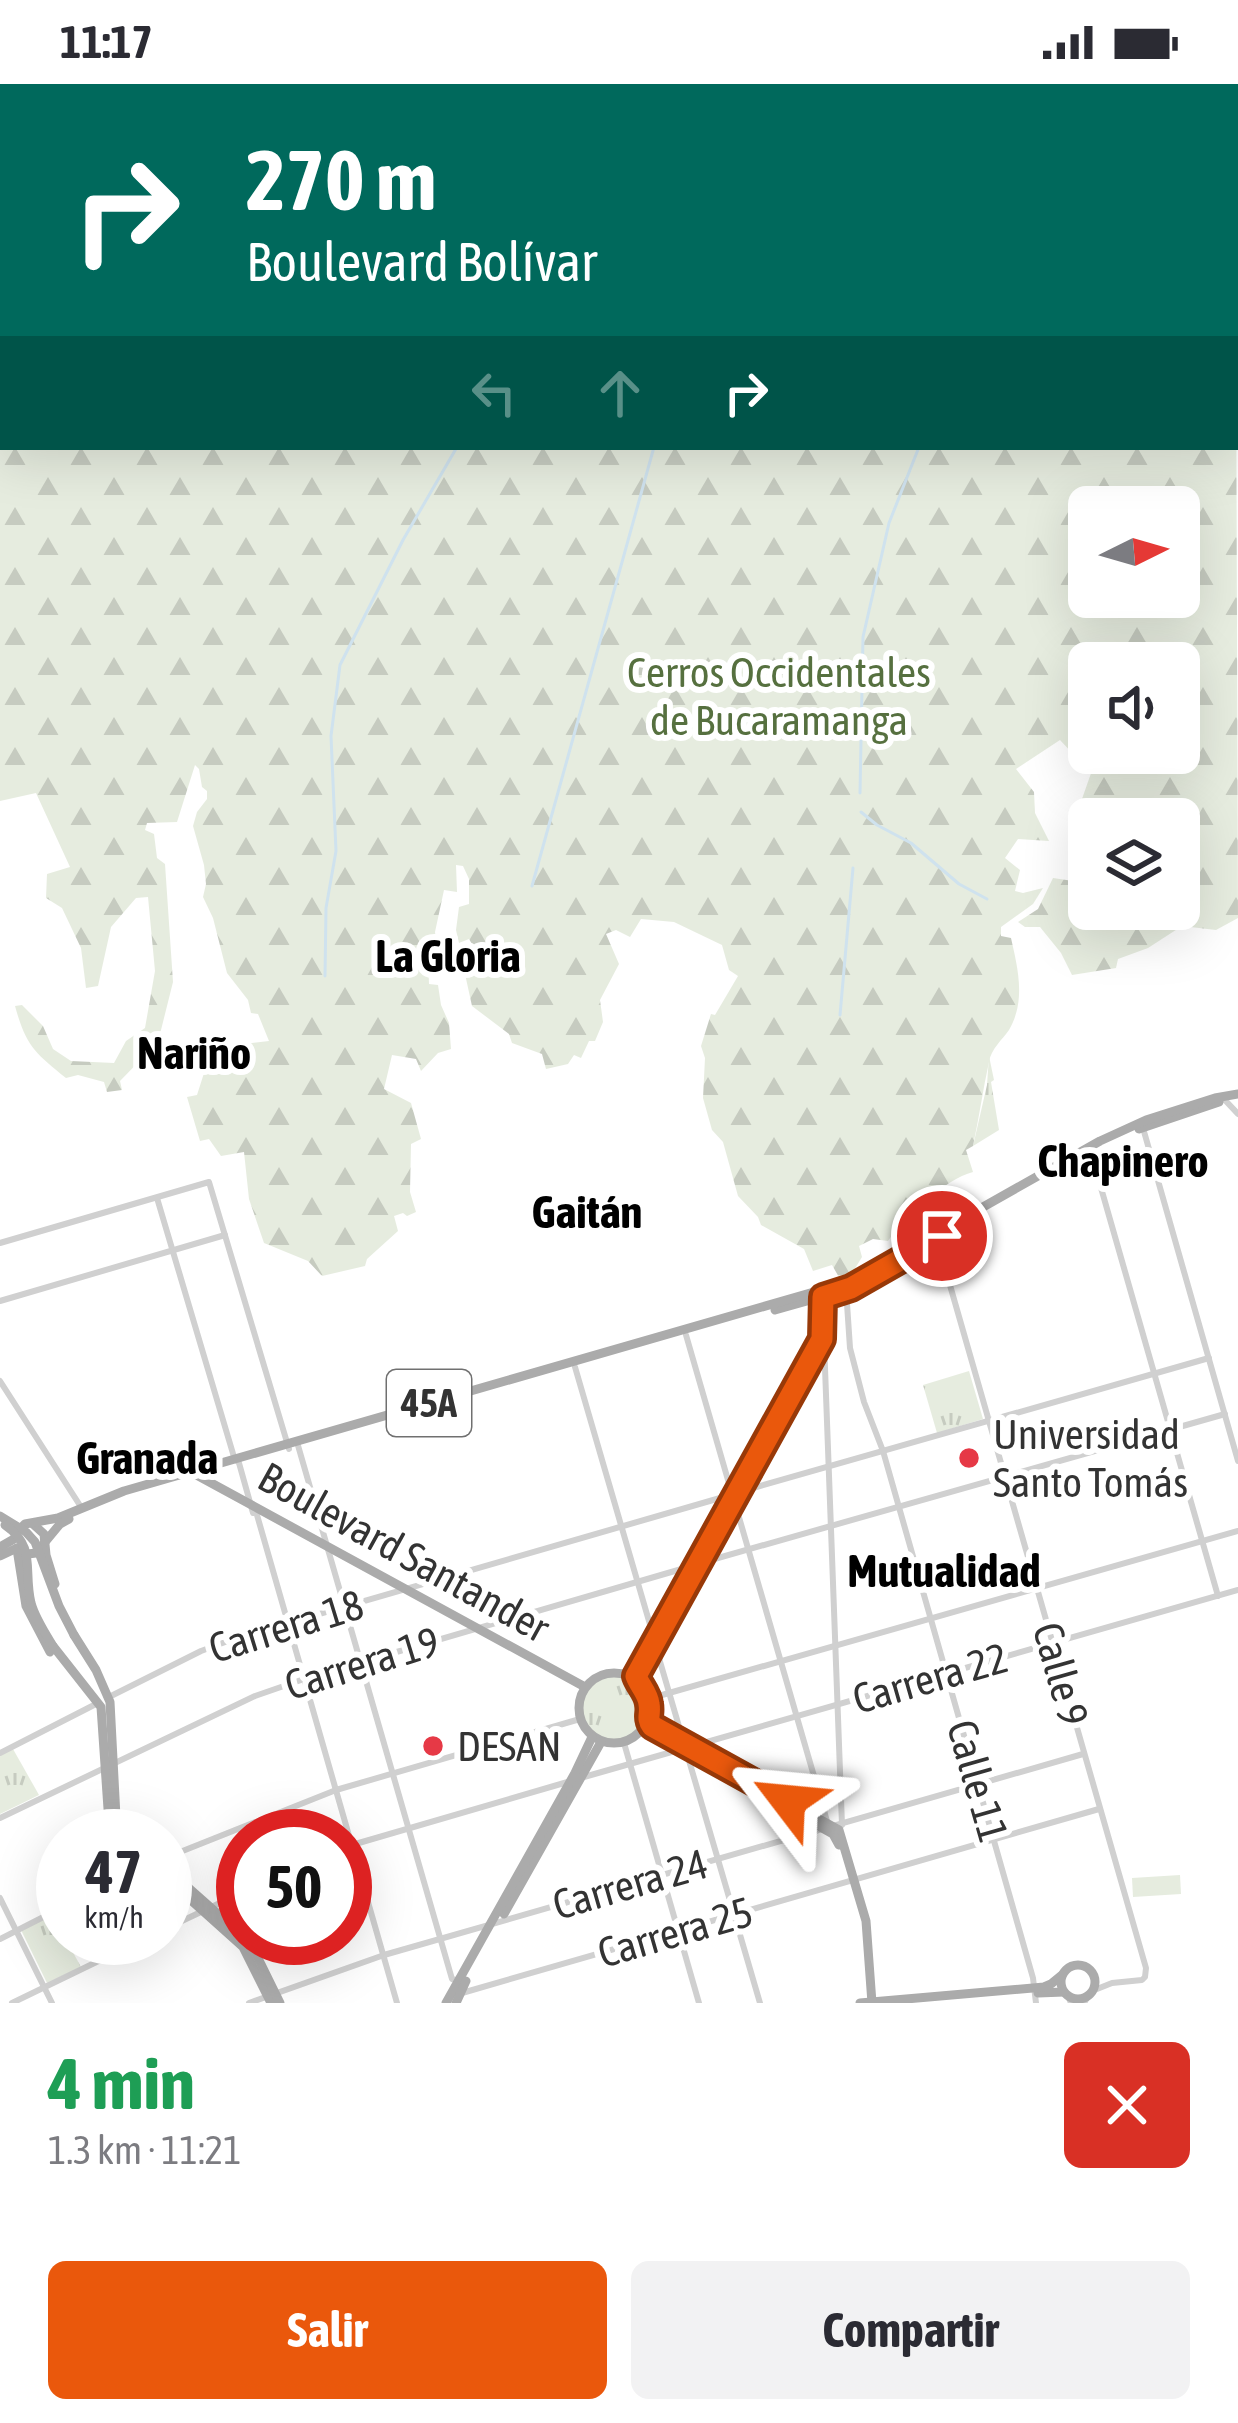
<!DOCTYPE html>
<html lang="es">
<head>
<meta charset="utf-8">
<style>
	:root { --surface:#fff; --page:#f2f2f3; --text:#2b2b33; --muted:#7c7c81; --accent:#ea580c }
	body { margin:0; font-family:"Asap Condensed",sans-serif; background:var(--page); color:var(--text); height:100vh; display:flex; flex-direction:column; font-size:45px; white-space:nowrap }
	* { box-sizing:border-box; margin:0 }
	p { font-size:39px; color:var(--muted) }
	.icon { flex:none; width:66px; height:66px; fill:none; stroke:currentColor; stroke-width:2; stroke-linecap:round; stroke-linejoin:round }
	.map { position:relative; height:1919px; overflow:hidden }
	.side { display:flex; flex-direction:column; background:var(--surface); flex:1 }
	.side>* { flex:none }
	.top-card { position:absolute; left:0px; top:0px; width:1239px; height:366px; box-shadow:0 12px 48px #0002; background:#00695c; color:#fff; overflow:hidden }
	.needle { width:78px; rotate:85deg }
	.fabs { position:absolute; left:1068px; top:402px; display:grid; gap:24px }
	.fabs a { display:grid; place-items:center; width:132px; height:132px; border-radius:18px; background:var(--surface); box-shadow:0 12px 48px #0002; font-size:60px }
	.speed { position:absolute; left:36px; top:1725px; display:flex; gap:24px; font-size:60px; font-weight:700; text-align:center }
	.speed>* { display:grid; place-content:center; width:156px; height:156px; border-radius:50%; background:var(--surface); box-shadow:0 12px 48px #0002; line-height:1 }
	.speed small { font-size:30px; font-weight:400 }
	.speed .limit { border:18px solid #d22; background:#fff; color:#111 }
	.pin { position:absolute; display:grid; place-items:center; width:102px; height:102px; color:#fff; margin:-51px; border:6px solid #fff; border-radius:50%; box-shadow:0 3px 12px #0007 }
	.me { position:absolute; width:132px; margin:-66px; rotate:299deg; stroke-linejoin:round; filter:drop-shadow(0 0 9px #0008) }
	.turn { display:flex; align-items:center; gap:42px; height:252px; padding:0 48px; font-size:54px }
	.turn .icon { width:156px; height:156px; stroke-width:2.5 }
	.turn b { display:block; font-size:84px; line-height:102px }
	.lanes { display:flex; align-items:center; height:114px; padding:0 48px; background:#0003; justify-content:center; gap:60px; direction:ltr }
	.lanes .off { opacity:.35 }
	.round { display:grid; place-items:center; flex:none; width:126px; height:126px; border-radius:18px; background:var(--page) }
	.summary { display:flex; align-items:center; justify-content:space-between; height:204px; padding:0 48px }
	h1 { font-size:72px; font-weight:700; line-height:90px; color:#1e9e55 }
	.action { display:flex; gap:24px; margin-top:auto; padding:24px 48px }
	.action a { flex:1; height:138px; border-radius:18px; background:var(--accent); color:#fff; font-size:48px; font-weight:700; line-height:138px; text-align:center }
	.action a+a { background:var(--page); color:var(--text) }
	.status { display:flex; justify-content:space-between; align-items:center; height:84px; padding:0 60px; background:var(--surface); direction:ltr }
	.status svg { height:33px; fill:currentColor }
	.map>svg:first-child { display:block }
</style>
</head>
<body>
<div class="status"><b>11:17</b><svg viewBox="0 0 49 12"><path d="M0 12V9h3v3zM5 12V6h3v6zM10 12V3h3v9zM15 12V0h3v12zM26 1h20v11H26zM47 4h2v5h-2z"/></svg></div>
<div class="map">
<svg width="1238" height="1919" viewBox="0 0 1238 1919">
	<defs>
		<pattern id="grass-tufts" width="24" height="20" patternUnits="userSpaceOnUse" patternTransform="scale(3)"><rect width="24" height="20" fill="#e6ecdf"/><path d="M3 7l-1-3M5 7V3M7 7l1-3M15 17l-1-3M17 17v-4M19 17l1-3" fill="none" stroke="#c6cbc0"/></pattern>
		<pattern id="forest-firs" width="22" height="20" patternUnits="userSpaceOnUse" patternTransform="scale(3)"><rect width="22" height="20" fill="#e6ecdf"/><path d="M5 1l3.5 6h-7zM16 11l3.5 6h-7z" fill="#c6cbc0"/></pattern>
	</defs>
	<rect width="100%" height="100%" fill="#fff"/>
	<g fill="url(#grass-tufts)">
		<polygon points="989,972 994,996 991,998 999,1046 973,1062 987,1001"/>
		<polygon points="969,1287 983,1335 937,1349 923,1301"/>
		<circle cx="613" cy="1624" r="32"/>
		<polygon points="13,1665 39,1711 0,1730 0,1671"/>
		<polygon points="52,1830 81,1883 47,1899 21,1846"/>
	</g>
	<path fill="url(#forest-firs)" fill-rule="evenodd" d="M0 0H1238V72L1236 3H3V363H1236V249L1238 834 1216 846 1182 842 1148 864 1118 875 1116 884 1072 891 1061 869 1040 843H1025L1018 838 1038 825 1053 794 1073 797 1081 769 1069 752 1096 675V669H1117L1127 680 1139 669H1179V579H1089V631C1069 637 1080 654 1074 671L1060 656 1016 685 1034 708 1035 729 1049 757 1018 755 1005 774 1020 786 1015 807 1023 809 1043 804 1033 820 1001 843V852L1011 854C1018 885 1026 917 1009 946 1002 956 991 965 989 978 983 1005 979 1034 973 1062L966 1066 973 1088C945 1095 904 1134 888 1157L873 1155 859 1162 862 1173 851 1191 840 1195 832 1181 813 1187 804 1165 761 1141 758 1133 738 1112 723 1058 712 1046 703 1014 705 974 701 962 711 930 715 931 738 892 729 886 722 861 674 838 641 835 630 853 616 846 606 850 619 880 600 916 603 938 595 957H589L581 974 574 971 568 980 546 985 542 970 512 959 509 950 472 922 465 890 475 865 469 855 459 859 456 846 459 823 469 820V795L463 782 456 781 457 808 444 806 435 848 438 872 428 875 429 900 438 901 441 921 449 939 451 965 438 969 421 987 416 975 392 971 384 1005 411 1019 421 1055 411 1060 410 1108 416 1128 407 1132 403 1129 394 1132 398 1147 367 1175 365 1182 322 1192 308 1177 264 1159 249 1115 244 1068 221 1072 209 1055 200 1057 187 1013 197 1011 212 964 269 957 258 930 251 929 248 916 227 889 213 834 203 813 206 800 204 781 193 742 197 728 207 715V707L202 703 199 685 195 681 177 738 147 739 145 746 154 750 157 774 165 780 173 898 158 958 120 997 122 1006 107 1008 104 998 78 991 66 994C35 969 26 962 15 922L22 921 43 942 53 965 71 977 114 979 126 957 145 944 155 887 148 813 136 814 111 843 98 902 86 904 81 864 62 824 46 814 47 790 70 783 36 709 0 717ZM1089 423H1179V513H1089ZM1089 735H1179V825H1089Z"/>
	<polygon fill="#e6ecdf" points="1180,1791 1181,1810 1133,1813 1132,1794"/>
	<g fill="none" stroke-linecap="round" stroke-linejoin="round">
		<g stroke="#cfe2ee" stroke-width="3">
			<polyline points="754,3 755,0"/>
			<polyline points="1086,3 1087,0"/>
			<polyline points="1236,328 1238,329"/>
			<polyline points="860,709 863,553 889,439 919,363"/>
			<polyline points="861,728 877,741 911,759 959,800 987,815"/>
			<polyline points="532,802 654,363"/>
			<polyline points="325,892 326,824 336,767 331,652 340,581 403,456 457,363"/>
			<polyline points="840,931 853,784"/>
		</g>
		<g stroke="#d0d0d0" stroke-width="6">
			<polyline points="1223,1014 1238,1030"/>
			<polyline points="1143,1044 1238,1377"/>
			<polyline points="1089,1062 1218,1512"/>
			<polyline points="157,1114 234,1373 239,1379 253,1429"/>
			<polyline points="935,1149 1146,1884 1145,1893 1142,1896 1112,1899 1092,1907"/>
			<polyline points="0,1159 209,1098 289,1365"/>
			<polyline points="846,1205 850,1264 864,1318 883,1367 1033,1894 1036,1919"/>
			<polyline points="0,1217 225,1151"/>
			<polyline points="686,1251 730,1403"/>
			<polyline points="824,1257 842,1741"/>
			<polyline points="575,1283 651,1544"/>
			<polyline points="0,1297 81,1423"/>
			<polyline points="297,1358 452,1895 459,1897"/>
			<polyline points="739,1408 1209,1274"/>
			<polyline points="734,1416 827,1737"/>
			<polyline points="257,1431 397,1919"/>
			<polyline points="697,1480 1225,1330"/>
			<polyline points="654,1557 760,1919"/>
			<polyline points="107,1614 201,1567 236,1554 727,1412"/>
			<polyline points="648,1615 1238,1447"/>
			<polyline points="624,1659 699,1919"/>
			<polyline points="0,1669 96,1620"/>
			<polyline points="584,1693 1238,1506"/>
			<polyline points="0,1734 255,1612 304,1595 685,1484"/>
			<polyline points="345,1763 571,1697"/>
			<polyline points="165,1774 336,1706 580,1635"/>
			<polyline points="0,1814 52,1919"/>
			<polyline points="165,1845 243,1808"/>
			<polyline points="0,1855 63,1823"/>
			<polyline points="462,1909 1099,1725"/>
			<polyline points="1068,1912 1071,1919"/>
			<polyline points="12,1919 146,1854"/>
			<polyline points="249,1919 384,1871 1083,1670"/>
			<polyline points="1084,1919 1088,1912"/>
		</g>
		<g stroke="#ababab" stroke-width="9">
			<polyline points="1139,1045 1219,1018"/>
			<polyline points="775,1226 846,1206 861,1198"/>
			<polyline points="191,1388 585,1603"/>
			<polyline points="33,1440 44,1450 46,1471 55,1500"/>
			<polyline points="15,1450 25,1440 58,1434 124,1407 852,1197 1100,1057 1146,1036 1215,1014 1238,1010"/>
			<polyline points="0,1463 14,1455"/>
			<polyline points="17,1464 28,1470 36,1469 60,1440 69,1435"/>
			<polyline points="17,1465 26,1522 50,1568"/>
			<polyline points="0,1472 17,1464"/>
			<polyline points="74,1551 96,1586 110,1618 116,1733 120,1742 130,1752"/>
			<polyline points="53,1562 101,1623 109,1739 119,1752"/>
			<circle cx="614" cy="1624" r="35"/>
			<polyline points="624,1590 633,1582 818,1246"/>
			<polyline points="636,1597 640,1584 820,1258 823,1247 823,1212"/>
			<polyline points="647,1636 654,1644 839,1746 866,1837 872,1919"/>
			<polyline points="641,1647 661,1654"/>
			<polyline points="760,1709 833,1750 839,1761"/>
			<polyline points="165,1783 243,1852"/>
			<polyline points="165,1793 243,1863 271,1919"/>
			<polyline points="504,1830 601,1658"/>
			<polyline points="245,1854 252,1862 280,1919"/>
			<circle cx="1078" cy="1898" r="17"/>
			<polyline points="1038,1909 1064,1908"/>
			<polyline points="446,1919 575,1689 592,1653"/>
			<polyline points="456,1919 466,1897"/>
			<polyline points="860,1919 1044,1903 1051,1900 1062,1891"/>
		</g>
		<g stroke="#ababab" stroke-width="9">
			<polyline points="0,1432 26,1448 35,1458 59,1522 74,1551"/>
			<path d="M5 1441C37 1463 23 1486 31 1519 35 1534 45 1549 53 1562"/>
		</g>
	</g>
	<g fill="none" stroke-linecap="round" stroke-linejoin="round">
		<defs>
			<path id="route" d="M788 1717 652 1642C646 1633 651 1631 649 1620 648 1609 639 1601 636 1592L822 1255 823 1213 851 1204 942 1152"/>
		</defs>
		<use href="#route" stroke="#983908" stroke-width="30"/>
		<use href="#route" stroke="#ea580c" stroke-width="21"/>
	</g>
	<g fill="#e63946" stroke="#fff" stroke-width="4.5">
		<circle cx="969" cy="1374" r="12"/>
		<circle cx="433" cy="1662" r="12"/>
	</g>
	<g text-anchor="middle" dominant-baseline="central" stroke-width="12" stroke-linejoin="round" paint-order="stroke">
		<rect fill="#fff" stroke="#707070" stroke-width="3" x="387" y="1286" width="84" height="66" rx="9"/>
		<g font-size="39" font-weight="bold" fill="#333">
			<text x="429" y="1319">45A</text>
		</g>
		<g font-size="42" fill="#56703f" stroke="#fff">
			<text x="779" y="588">Cerros Occidentales<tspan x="779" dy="48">de Bucaramanga</tspan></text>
		</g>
		<g font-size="42" fill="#333" stroke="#fff" text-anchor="start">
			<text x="993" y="1350">Universidad<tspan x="993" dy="48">Santo Tomás</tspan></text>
			<text x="457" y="1662">DESAN</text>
		</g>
		<g font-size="42" fill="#333" stroke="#fff">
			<text transform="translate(404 1468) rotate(29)">Boulevard Santander</text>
			<text transform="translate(286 1542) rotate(-17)">Carrera 18</text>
			<text transform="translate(362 1579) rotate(-17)">Carrera 19</text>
			<text transform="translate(1061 1590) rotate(74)">Calle 9</text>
			<text transform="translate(930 1594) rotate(-16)">Carrera 22</text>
			<text transform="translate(978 1697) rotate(74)">Calle 11</text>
			<text transform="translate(630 1800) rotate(-16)">Carrera 24</text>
			<text transform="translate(675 1848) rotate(-16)">Carrera 25</text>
		</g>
		<g font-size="45" font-weight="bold" fill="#000" stroke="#fff">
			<text x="448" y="872">La Gloria</text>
			<text x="194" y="969">Nariño</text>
			<text x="1123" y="1077">Chapinero</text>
			<text x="587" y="1128">Gaitán</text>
			<text x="147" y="1374">Granada</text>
			<text x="944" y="1487">Mutualidad</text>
		</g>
	</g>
</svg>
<div class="fabs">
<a><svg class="needle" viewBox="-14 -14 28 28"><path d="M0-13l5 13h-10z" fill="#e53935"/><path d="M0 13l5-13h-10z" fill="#7c7c81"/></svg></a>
<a><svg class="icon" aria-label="sound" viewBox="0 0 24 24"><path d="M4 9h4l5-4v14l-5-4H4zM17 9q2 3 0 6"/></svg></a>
<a><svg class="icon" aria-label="layers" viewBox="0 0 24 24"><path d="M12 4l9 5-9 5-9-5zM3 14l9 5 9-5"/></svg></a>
</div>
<div class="speed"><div>47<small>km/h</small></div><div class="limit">50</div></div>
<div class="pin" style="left:942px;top:1152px;background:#d93025"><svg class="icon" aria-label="arrive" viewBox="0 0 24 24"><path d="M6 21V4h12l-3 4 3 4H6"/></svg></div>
<svg class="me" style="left:788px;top:1717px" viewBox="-20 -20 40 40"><path d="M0-17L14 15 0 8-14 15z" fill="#ea580c" stroke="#fff" stroke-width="4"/></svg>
<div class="top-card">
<div class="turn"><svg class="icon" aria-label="right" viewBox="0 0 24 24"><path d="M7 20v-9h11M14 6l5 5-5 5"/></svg><div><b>270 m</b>Boulevard Bolívar</div></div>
<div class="lanes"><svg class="icon off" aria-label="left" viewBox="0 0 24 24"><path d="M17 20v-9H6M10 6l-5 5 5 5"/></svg><svg class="icon off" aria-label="ahead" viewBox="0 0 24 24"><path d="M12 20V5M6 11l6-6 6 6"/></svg><svg class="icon" aria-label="right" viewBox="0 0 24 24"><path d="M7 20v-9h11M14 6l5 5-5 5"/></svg></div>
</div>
</div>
<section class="side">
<div class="summary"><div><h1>4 min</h1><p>1.3 km · 11:21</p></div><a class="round" style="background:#d93025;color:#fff"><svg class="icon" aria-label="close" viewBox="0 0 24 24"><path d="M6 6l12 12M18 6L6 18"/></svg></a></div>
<div class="action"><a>Salir</a><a>Compartir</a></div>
</section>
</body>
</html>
